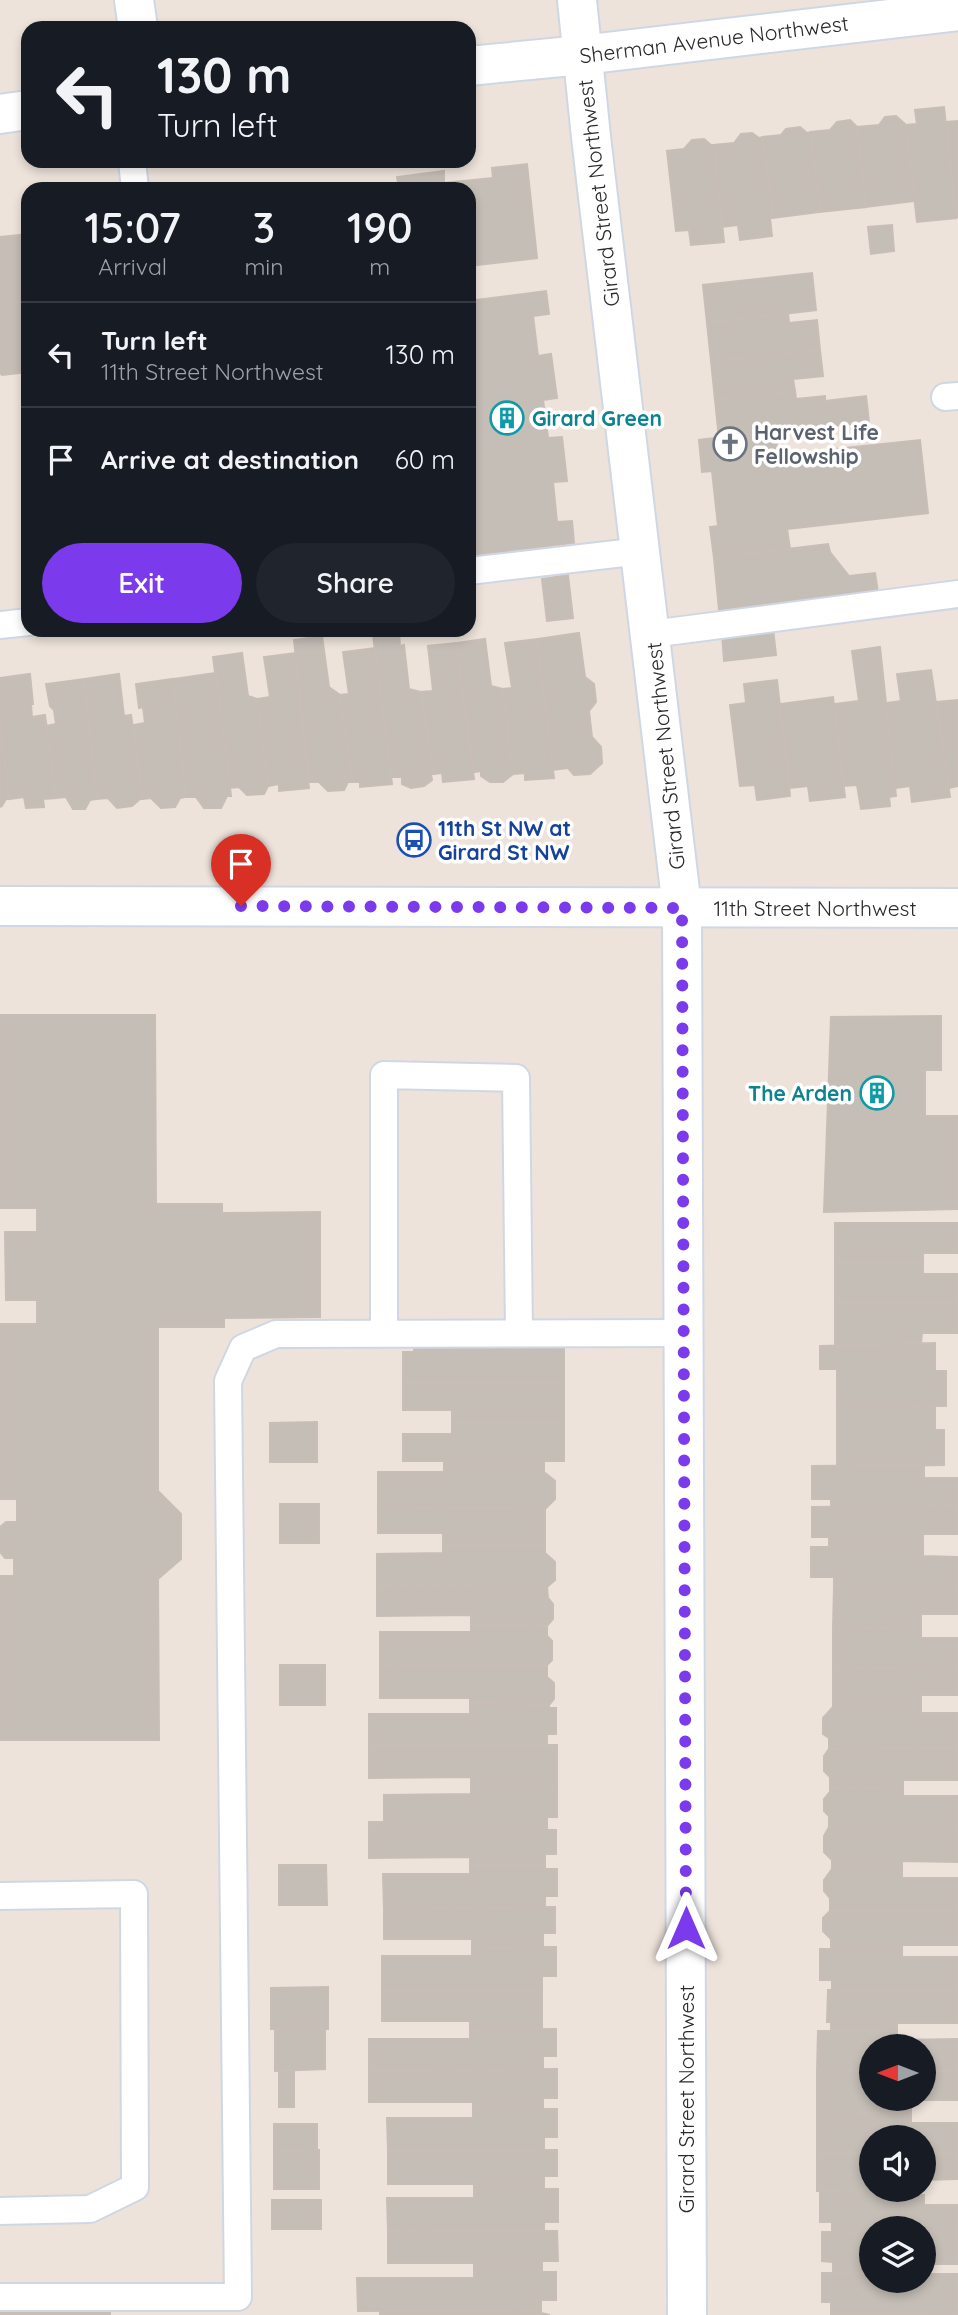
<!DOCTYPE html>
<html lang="en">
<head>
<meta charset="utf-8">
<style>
	:root { --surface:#171b24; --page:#20242c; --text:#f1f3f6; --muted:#9ea1a6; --line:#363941; --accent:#7c3aed }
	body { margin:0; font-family:Quicksand,sans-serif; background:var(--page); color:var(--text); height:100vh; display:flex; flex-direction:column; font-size:26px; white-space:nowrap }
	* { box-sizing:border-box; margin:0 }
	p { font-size:23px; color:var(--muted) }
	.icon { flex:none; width:38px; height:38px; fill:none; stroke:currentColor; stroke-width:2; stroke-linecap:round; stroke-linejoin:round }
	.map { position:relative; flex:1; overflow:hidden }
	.sheet { position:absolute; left:21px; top:182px; width:455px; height:455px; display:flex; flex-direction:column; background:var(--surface); border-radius:21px; box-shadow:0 4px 10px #0003 }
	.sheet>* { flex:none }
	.hud { position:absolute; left:21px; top:21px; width:455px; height:147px; border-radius:21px; box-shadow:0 4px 10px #0003; background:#171b24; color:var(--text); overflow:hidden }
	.needle { width:46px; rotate:270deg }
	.controls { position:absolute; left:859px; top:2034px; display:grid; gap:14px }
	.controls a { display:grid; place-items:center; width:77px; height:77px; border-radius:50%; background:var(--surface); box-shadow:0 4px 10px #0003; font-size:35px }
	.pin { position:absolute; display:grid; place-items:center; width:60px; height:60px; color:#fff; margin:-72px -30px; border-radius:50% 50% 50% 0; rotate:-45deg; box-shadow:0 0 7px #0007 }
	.pin .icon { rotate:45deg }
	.me { position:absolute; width:77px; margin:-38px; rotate:0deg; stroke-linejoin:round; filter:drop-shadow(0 0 5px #0008) }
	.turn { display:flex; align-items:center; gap:24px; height:147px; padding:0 21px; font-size:32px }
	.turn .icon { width:91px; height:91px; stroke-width:2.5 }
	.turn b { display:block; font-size:49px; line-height:60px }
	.eta { display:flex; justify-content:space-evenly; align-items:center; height:119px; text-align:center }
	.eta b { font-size:42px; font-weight:600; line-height:49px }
	.action { display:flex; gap:14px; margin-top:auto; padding:14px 21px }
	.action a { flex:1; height:80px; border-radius:42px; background:var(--accent); color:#fff; font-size:28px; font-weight:600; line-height:80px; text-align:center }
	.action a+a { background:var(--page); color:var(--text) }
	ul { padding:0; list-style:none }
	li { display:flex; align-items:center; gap:21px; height:105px; padding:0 21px; border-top:2px solid var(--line) }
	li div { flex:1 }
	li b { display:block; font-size:26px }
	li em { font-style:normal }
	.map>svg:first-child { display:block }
</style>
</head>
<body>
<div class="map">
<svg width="958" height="2315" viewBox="0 0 958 2315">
	<rect width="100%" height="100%" fill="#ede3db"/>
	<g fill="#c5beb7" stroke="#c9beb5" stroke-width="2">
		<polygon points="944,107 956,218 917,222 906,125 917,124 915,110"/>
		<polygon points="896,116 906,125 915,201 866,207 857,127 879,125 885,117"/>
		<polygon points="850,120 857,127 866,207 820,212 811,132 830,130 837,122"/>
		<polygon points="958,121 958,217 956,218 946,122"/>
		<polygon points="800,127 807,133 811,132 820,212 773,218 763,137 781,135 786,129"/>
		<polygon points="752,133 759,138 763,137 773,218 770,218 772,236 740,240 738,225 722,227 714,145 734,143 741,134"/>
		<polygon points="704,139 711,145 714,145 724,242 691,245 689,230 676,231 667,151 684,149 692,140"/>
		<polygon points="527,164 537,258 469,266 469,189 383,189 399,187 397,177 444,171 444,183 493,178 492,168"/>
		<polygon points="354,183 354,189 333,189 332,185"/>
		<polygon points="892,225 894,251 871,254 868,227"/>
		<polygon points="28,234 28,372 2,375 0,373 0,237"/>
		<polygon points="812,273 816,310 707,323 703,285"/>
		<polygon points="546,291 549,314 533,316 538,356 551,354 557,398 543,400 548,438 562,437 567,481 553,482 557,522 572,521 574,543 469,556 469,301"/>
		<polygon points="788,313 789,323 817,320 820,350 711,361 707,323"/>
		<polygon points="820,350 823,376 793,379 795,391 715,400 711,361"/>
		<polygon points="795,391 796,399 825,396 825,401 866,396 869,422 719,438 715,400"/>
		<polygon points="775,431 778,455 920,440 928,513 787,529 790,549 714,558 710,527 718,526 712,471 702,472 699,440"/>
		<polygon points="828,544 830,552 849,576 875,573 878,592 719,610 714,558"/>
		<polygon points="568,575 573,618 547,621 542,579"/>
		<polygon points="773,628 776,655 724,661 722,634"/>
		<polygon points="399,632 400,646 404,645 409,689 421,692 434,774 431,774 432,780 424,786 411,788 402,784 402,777 391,777 373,635"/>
		<polygon points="579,633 585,677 594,684 596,702 589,711 592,737 601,747 602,763 590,774 574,775 568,768 553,770 537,639"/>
		<polygon points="322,636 329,687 340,695 353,782 348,782 344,790 328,791 319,782 309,782 294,640"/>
		<polygon points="485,639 491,686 503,689 513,774 503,782 490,782 481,776 481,771 474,772 456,643"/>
		<polygon points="537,639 554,778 525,780 525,773 513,774 503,689 512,688 505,643"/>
		<polygon points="456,643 474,779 443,782 442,773 434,774 421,692 433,691 428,646"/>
		<polygon points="880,647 896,796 889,797 890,806 861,809 857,785 844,786 834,704 859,701 852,651"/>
		<polygon points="375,648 392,784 360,787 360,782 353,782 340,695 349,694 343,652"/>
		<polygon points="242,653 248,696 257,699 268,786 264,794 247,795 239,787 230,788 213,657"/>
		<polygon points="295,653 309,788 279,791 279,784 268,786 257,699 270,697 264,657"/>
		<polygon points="931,670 950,797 912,802 910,786 895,788 886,703 901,701 897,674"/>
		<polygon points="216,673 231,796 227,796 221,808 204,808 196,797 186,797 173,679"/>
		<polygon points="30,674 33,704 31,704 32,717 45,715 56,798 43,799 44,807 26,808 24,797 9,799 0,719 0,678"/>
		<polygon points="119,674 124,716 131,715 143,799 140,799 132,806 117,808 108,798 97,799 84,679"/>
		<polygon points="84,679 97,799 90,800 85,809 73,809 66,797 56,798 46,726 56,724 54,710 50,706 46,684"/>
		<polygon points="173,679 186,797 180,798 175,807 161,808 151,798 143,799 133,725 145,723 143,707 139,708 136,684"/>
		<polygon points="777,680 790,796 757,800 755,785 740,786 730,705 746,703 744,684"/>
		<polygon points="833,697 845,797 810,801 808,786 790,788 780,704"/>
		<polygon points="958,700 958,786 949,788 937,702"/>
		<polygon points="0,719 9,799 6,799 2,806 0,807"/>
		<polygon points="0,1015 155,1015 156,1204 222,1204 222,1213 320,1212 320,1317 224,1318 224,1327 158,1327 158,1491 181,1514 181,1559 158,1579 159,1740 0,1740 0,1576 14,1576 14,1558 5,1558 0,1552 0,1527 6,1522 17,1522 17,1499 0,1499 0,1324 37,1324 37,1300 6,1300 5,1232 37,1232 37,1208 0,1208"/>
		<polygon points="941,1016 941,1070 925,1070 925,1116 958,1116 958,1209 824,1212 831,1017"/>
		<polygon points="835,1223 958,1223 958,1253 923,1253 923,1263 835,1263"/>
		<polygon points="835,1263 923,1263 923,1274 958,1274 958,1303 835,1303"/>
		<polygon points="835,1303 958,1303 958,1333 922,1333 921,1343 835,1346"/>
		<polygon points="414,1342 564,1342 564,1383 403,1383 403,1352 414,1352"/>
		<polygon points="935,1343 935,1371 946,1371 946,1406 837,1405 837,1369 820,1369 820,1346"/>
		<polygon points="403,1383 564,1383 564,1423 452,1423 452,1410 403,1410"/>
		<polygon points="837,1405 935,1406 935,1430 944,1430 944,1465 837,1467"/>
		<polygon points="317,1422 317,1462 270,1462 270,1423"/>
		<polygon points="452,1423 564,1423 564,1461 403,1461 403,1434 452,1434"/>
		<polygon points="444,1461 544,1461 544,1472 555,1481 555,1499 545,1509 378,1507 378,1472 444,1472"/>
		<polygon points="924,1465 924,1478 958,1478 958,1506 831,1507 831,1499 812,1499 812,1466"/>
		<rect x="280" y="1504" width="39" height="39"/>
		<polygon points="949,1506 958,1506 958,1534 923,1534 923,1547 829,1547 829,1537 812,1537 812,1507"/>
		<polygon points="378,1507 545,1509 545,1545 443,1545 443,1533 378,1533"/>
		<polygon points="443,1545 545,1545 545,1553 555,1562 555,1580 547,1587 377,1586 377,1554 443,1553"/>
		<polygon points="811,1547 923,1547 923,1556 958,1557 958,1587 834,1587 834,1577 811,1577"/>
		<polygon points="377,1586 547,1587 548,1598 553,1604 553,1619 547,1626 471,1625 471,1615 377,1616"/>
		<polygon points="834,1587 958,1587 958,1614 921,1614 921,1627 833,1628"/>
		<polygon points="471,1625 547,1626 547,1636 552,1641 552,1660 547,1665 380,1666 380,1632 471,1632"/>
		<polygon points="921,1627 921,1638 958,1638 958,1667 833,1669 833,1628"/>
		<rect x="280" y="1665" width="45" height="40"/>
		<polygon points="547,1665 547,1677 554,1683 554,1699 549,1705 470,1703 470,1698 380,1698 380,1666"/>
		<polygon points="938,1667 958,1667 958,1695 921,1695 921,1707 833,1707 833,1669"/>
		<polygon points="470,1703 549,1705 549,1708 556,1708 556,1734 547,1734 547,1745 369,1745 369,1714 470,1714"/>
		<polygon points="833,1707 921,1707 921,1713 958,1713 958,1748 829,1749 829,1738 823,1734 823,1718"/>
		<polygon points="369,1745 557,1745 557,1787 471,1787 471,1777 369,1778"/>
		<polygon points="951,1748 958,1748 958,1780 903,1780 903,1789 830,1788 830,1777 824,1771 824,1756 829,1749"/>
		<polygon points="471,1787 557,1787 557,1817 547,1817 547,1827 369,1827 369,1822 384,1822 384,1795 471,1794"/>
		<polygon points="830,1788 903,1789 903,1796 958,1796 958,1827 829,1827 829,1816 824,1811 824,1799 830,1792"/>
		<polygon points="369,1827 547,1827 547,1830 556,1830 556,1854 545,1854 545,1865 470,1865 470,1857 369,1858"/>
		<polygon points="829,1827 958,1827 958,1862 902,1861 902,1869 832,1869 832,1860 824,1852 824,1836"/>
		<polygon points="279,1865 326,1865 327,1905 279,1905"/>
		<polygon points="470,1865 545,1865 545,1869 557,1869 557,1896 545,1896 545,1907 384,1909 383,1874 470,1874"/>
		<polygon points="832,1869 902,1869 902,1878 958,1878 958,1911 830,1911 830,1898 824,1891 824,1880"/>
		<polygon points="555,1907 555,1933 543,1933 543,1947 472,1948 472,1939 384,1939 384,1909"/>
		<polygon points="830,1911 958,1911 958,1945 902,1945 902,1950 831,1949 831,1939 823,1931 823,1918"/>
		<polygon points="556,1947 556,1976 542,1976 542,1991 382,1991 382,1956 472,1956 472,1948"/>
		<polygon points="820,1949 902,1950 902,1957 958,1957 958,1990 832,1990 832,1980 820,1980"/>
		<polygon points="328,1987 328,2029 271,2029 271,1988"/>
		<polygon points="828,1990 958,1990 958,2023 897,2023 897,2031 831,2031 831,2022 827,2022"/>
		<polygon points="382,1991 542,1991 542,2029 470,2030 470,2021 382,2021"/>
		<polygon points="275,2029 325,2029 325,2069 275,2071"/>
		<polygon points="556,2029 556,2056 543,2056 543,2069 369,2071 369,2039 470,2039 470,2030"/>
		<polygon points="818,2031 897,2031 897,2040 958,2039 958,2071 924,2071 924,2046 872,2046 872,2072 817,2072"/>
		<polygon points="557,2069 557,2098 543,2098 543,2109 473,2109 473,2102 369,2102 369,2071"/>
		<polygon points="294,2070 294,2107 279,2107 279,2071"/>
		<polygon points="924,2071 958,2071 958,2100 911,2100 911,2113 817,2112 817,2072 872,2072 872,2098 924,2098"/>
		<polygon points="473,2109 557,2109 557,2137 544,2137 544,2150 388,2150 387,2118 473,2118"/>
		<polygon points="817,2112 911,2113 911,2123 958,2123 958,2154 924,2153 924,2137 872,2137 872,2153 817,2153"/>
		<polygon points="274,2124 317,2124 317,2150 274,2151"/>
		<polygon points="319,2150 319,2189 274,2189 274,2151"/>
		<polygon points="388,2150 557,2150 557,2176 544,2176 544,2189 474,2189 474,2184 388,2184"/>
		<polygon points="817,2153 872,2153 872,2189 913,2189 913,2195 817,2191"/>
		<polygon points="924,2153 958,2154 958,2179 924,2180"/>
		<polygon points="474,2189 558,2189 558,2222 544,2222 544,2231 388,2230 387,2198 474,2198"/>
		<polygon points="820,2191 924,2195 924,2205 958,2205 958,2232 924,2232 924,2228 872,2228 872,2232 832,2232 832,2222 820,2222"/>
		<rect x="272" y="2200" width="49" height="29"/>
		<polygon points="388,2230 557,2231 558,2261 542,2261 542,2269 474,2269 474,2263 388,2263"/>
		<polygon points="822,2232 872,2232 872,2273 833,2273 833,2262 822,2261"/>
		<rect x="924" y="2232" width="34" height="32"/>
		<polygon points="474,2269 542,2269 542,2272 556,2272 556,2300 541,2300 541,2310 358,2311 357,2278 474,2278"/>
		<polygon points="822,2273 872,2273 872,2280 924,2280 924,2274 958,2274 958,2315 831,2313 831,2302 822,2302"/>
		<polygon points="541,2310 541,2313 550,2315 380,2315 380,2311"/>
		<rect x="0" y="2313" width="110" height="2"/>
		<polygon points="831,2313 891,2313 902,2315 831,2315"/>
	</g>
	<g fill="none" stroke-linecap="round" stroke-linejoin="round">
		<defs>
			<g id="service">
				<polyline points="132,161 135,189"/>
				<polyline points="945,397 958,396"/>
				<polyline points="469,571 641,551"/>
				<polyline points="0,625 28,622"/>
				<polyline points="651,634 958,594"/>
				<polyline points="384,1333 384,1075 516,1078 519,1333"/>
				<polyline points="0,1896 134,1894 135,2187 90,2209 0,2211"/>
				<polyline points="0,2297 238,2297 228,1381 243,1348 276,1334 684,1333"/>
			</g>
			<g id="minor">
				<polyline points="134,0 138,28"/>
				<polyline points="577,0 591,137 682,908 687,2315"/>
			</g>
			<polyline id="tertiary" points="0,906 958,908"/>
			<g id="secondary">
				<polyline points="469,66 582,55 958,11"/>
				<polyline points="0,114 28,110"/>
			</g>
		</defs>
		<use href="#service" stroke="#d0d7e4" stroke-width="30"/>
		<use href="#minor" stroke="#d0d7e4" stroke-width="42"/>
		<use href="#tertiary" stroke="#d0d7e4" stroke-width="42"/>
		<use href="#secondary" stroke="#d0d7e4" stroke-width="42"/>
		<use href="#service" stroke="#fff" stroke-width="26"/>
		<use href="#minor" stroke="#fff" stroke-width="38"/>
		<use href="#tertiary" stroke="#fff" stroke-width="38"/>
		<use href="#secondary" stroke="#fff" stroke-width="38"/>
	</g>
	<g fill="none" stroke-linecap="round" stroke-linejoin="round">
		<polyline stroke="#7c3aed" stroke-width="12" stroke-dasharray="0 21.6" points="241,906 682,908 686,1928"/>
	</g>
	<defs>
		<symbol id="building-ring" viewBox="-11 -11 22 22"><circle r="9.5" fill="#fff" stroke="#0f9aa8" stroke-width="1.5"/><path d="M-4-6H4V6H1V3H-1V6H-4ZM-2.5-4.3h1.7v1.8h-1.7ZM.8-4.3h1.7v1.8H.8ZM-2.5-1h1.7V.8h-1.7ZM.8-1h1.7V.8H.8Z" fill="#0f9aa8"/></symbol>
		<symbol id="church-ring" viewBox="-11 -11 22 22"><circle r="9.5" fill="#fff" stroke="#6b7280" stroke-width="1.5"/><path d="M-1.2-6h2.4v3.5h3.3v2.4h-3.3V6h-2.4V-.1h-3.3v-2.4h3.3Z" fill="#6b7280"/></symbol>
		<symbol id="bus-ring" viewBox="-11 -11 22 22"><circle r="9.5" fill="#fff" stroke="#1a4fb4" stroke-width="1.5"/><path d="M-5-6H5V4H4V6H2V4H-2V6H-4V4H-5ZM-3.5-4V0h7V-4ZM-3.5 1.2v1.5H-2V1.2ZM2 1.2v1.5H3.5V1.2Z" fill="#1a4fb4"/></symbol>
	</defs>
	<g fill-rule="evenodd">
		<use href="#building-ring" x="488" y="399" width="38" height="38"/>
		<use href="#church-ring" x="711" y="425" width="38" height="38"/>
		<use href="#bus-ring" x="395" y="821" width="38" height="38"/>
		<use href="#building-ring" x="858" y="1074" width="38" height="38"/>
	</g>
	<g text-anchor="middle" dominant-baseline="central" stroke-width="7" stroke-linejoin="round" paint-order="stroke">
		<g font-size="21" fill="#2a2a2a" stroke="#fff">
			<text transform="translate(714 39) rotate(-7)">Sherman Avenue Northwest</text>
			<text transform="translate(598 193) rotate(-97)">Girard Street Northwest</text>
			<text transform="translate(665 756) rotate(-96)">Girard Street Northwest</text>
			<text x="815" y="908">11th Street Northwest</text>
			<text transform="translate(686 2099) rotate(-90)">Girard Street Northwest</text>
		</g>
		<g font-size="21" font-weight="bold" fill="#0d838f" stroke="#fff" text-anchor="start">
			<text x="532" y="418">Girard Green</text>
			<text x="852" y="1093" text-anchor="end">The Arden</text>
		</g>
		<g font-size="21" font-weight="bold" fill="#5b616d" stroke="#fff" text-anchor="start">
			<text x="754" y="432">Harvest Life<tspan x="754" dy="24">Fellowship</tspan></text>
		</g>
		<g font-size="21" font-weight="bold" fill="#164399" stroke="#fff" text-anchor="start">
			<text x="438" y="828">11th St NW at<tspan x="438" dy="24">Girard St NW</tspan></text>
		</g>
	</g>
</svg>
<div class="controls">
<a><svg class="needle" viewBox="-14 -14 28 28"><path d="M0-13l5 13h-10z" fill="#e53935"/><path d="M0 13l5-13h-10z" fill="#9ea1a6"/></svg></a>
<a><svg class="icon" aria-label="sound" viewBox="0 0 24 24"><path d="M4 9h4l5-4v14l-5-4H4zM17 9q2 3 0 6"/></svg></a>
<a><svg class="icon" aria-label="layers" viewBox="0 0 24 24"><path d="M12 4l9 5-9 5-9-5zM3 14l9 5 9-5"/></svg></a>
</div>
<div class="pin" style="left:241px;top:906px;background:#d93025"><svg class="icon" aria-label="arrive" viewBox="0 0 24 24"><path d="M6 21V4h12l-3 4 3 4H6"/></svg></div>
<svg class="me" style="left:686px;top:1928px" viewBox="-20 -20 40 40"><path d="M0-17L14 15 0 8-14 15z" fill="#7c3aed" stroke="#fff" stroke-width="4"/></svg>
<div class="hud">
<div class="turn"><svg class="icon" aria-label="left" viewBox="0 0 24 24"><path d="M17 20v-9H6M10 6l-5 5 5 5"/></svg><div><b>130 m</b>Turn left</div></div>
</div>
<section class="sheet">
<div class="eta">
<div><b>15:07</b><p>Arrival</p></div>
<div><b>3</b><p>min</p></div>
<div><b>190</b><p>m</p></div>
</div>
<ul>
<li><svg class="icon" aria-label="left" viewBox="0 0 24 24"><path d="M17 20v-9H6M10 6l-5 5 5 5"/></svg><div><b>Turn left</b><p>11th Street Northwest</p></div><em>130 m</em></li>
<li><svg class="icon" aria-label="arrive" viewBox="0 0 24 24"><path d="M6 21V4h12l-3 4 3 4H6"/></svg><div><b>Arrive at destination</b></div><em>60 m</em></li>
</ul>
<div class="action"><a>Exit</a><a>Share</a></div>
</section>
</div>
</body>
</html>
